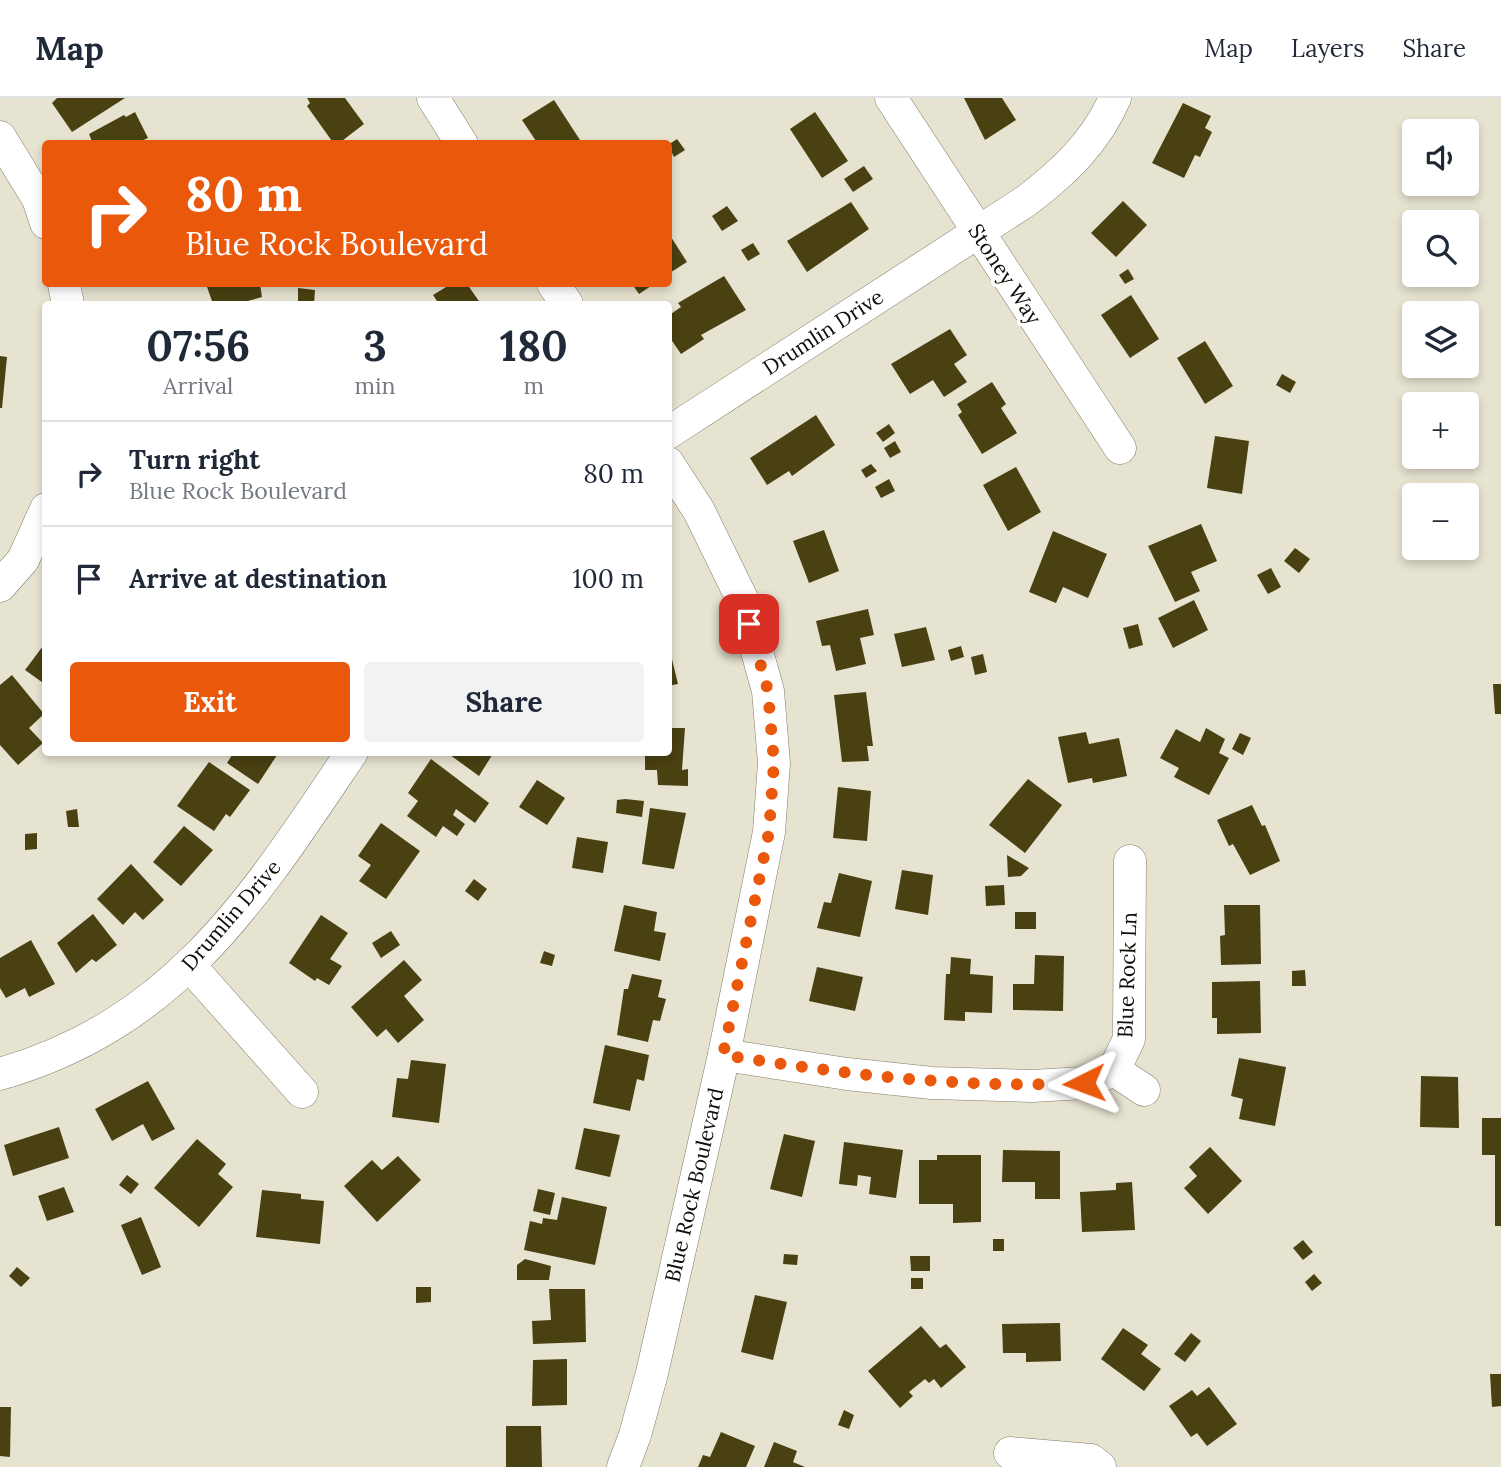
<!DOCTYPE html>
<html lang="en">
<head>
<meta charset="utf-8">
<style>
	:root { --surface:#fff; --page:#f2f2f3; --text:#1f2937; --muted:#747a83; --line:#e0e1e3; --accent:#ea580c }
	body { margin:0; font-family:Lora,serif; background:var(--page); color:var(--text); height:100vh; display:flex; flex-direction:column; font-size:26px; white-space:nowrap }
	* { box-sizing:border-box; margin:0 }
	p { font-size:23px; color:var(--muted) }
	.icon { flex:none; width:38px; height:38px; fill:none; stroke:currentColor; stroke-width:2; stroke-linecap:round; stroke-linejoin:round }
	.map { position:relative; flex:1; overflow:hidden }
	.drawer { position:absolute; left:42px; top:203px; width:630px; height:455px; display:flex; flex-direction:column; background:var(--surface); border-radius:7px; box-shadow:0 4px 10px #0003 }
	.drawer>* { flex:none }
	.top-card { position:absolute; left:42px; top:42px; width:630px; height:147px; border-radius:7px; box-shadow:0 4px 10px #0003; background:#ea580c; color:#fff; overflow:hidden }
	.fabs { position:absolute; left:1402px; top:21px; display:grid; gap:14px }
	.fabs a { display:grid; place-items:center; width:77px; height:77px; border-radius:7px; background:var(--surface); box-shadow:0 4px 10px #0003; font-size:35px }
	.pin { position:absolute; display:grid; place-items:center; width:60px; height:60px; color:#fff; margin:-30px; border-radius:14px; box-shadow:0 4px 10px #0006 }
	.me { position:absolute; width:77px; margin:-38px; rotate:267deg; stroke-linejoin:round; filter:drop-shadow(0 0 5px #0008) }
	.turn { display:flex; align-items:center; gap:24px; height:147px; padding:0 28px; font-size:32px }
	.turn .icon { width:91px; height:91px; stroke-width:2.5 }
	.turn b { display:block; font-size:49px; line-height:60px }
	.eta { display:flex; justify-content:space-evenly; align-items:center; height:119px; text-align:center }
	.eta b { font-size:42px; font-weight:700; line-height:49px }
	.action { display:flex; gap:14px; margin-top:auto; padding:14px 28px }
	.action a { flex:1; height:80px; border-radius:7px; background:var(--accent); color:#fff; font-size:28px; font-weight:700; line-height:80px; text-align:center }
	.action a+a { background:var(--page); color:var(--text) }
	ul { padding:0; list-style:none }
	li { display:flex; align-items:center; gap:21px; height:105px; padding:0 28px; border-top:2px solid var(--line) }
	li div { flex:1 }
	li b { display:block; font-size:26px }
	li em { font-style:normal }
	header { display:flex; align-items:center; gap:42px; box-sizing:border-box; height:98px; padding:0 35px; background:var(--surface); border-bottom:2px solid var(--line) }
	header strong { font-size:33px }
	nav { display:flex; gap:38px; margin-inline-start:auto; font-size:24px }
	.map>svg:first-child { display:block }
</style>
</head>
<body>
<header>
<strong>Map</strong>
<nav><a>Map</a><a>Layers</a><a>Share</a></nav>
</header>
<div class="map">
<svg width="1501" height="1369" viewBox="0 0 1501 1369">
	<rect width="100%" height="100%" fill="#e7e3d1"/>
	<g fill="#4a4112">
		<polygon points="57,0 125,0 72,34 52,5"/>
		<polygon points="307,0 345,0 364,26 338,46 334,46 307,8 310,5"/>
		<polygon points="964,0 1002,0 1016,22 985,42"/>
		<polygon points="554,2 580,42 575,46 538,46 522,22"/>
		<polygon points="1183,5 1211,18 1205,30 1212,34 1200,59 1195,57 1184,80 1152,65"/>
		<polygon points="135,14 148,40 135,46 93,46 89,36 124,17 126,19"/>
		<polygon points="815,14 848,63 822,80 790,31"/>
		<polygon points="677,41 685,52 674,59 668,47"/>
		<polygon points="864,68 873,81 853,94 844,81"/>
		<polygon points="1123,103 1147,127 1116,159 1091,135"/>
		<polygon points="851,104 869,131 807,174 787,143"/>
		<polygon points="727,108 738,123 722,133 712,118"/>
		<polygon points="671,139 687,164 668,176 668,140"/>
		<polygon points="753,145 760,156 748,163 741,152"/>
		<polygon points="1128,171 1134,181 1125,186 1119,177"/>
		<polygon points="724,178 746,212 701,237 704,241 681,256 668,237 668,218 681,209 678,205"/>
		<polygon points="206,186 260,186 262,199 237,206 213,206"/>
		<polygon points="451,186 467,186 481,206 439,206 433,197"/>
		<polygon points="632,186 654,186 639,196"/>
		<polygon points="298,190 315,192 314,206 298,206"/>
		<polygon points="1131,197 1159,241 1130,260 1101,217"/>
		<polygon points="950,231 967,257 954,266 967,284 944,299 933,282 910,296 891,266"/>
		<polygon points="1205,243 1233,288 1205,306 1177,260"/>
		<polygon points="0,258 7,259 2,310 0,310"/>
		<polygon points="1282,276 1296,284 1290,295 1276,287"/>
		<polygon points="992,284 1006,306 1001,310 1017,335 982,356 958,317 962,314 957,306"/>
		<polygon points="816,317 835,347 792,378 789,373 767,387 750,360"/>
		<polygon points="889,326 895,335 883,344 876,335"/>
		<polygon points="1215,338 1249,343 1242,396 1207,390"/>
		<polygon points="895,343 901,354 890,360 884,350"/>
		<polygon points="871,366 877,373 866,380 861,372"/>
		<polygon points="1016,369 1041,414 1008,433 983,387"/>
		<polygon points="889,381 895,393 881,400 875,389"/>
		<polygon points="1201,426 1217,463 1191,474 1200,493 1175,504 1148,448"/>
		<polygon points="824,432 839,473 809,485 793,443"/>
		<polygon points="1053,433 1107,456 1088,500 1063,489 1056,505 1029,494"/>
		<polygon points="1295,450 1310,461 1299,475 1284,463"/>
		<polygon points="1271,470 1281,489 1268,496 1257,477"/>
		<polygon points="1194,502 1208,532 1173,550 1158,520"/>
		<polygon points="868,511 874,537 860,540 866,566 836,573 830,547 822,548 816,523"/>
		<polygon points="1138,526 1143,547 1129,551 1123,530"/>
		<polygon points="926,529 935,562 902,569 894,536"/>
		<polygon points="46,544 46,587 25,572"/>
		<polygon points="961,548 964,559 951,563 948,552"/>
		<polygon points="669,549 678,586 668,588 668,550"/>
		<polygon points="983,556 987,574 975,577 971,559"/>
		<polygon points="12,577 44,616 29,630 43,645 18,667 0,647 0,587"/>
		<polygon points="1493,586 1501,586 1501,616 1495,616"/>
		<polygon points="866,594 873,648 867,648 869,663 842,664 834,597"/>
		<polygon points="668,630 685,630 682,672 688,671 688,688 658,687 657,672 645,672 645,654 668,654"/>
		<polygon points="1206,630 1225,641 1219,655 1229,660 1209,697 1174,679 1179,670 1160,660 1176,631 1200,644"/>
		<polygon points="1086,634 1089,646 1119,640 1127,678 1093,685 1092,680 1068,685 1058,639"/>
		<polygon points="1240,635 1251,640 1243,657 1232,651"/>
		<polygon points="234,654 279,654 258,686 227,665"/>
		<polygon points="446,654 494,654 479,678"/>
		<polygon points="431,661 489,705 475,725 456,711 453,717 465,726 457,738 443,728 436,739 407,718 418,703 408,695"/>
		<polygon points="209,664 250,692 230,719 226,716 214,733 177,708"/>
		<polygon points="1028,681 1062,707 1025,755 989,727"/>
		<polygon points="537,682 565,700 547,727 519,709"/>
		<polygon points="838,689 871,693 867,743 833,740"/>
		<polygon points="625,701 644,703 642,719 616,715 617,702"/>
		<polygon points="1252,707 1262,728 1265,727 1280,763 1250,777 1233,746 1229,748 1217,722"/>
		<polygon points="650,710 686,715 674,771 642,766"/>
		<polygon points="77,711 79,729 68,729 66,713"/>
		<polygon points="381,725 420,753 386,801 359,783 371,767 358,758"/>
		<polygon points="184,728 213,752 181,788 153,764"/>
		<polygon points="37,735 37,751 25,752 25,736"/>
		<polygon points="577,739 608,744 603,775 572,770"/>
		<polygon points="1007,757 1029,770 1021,778 1008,779"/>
		<polygon points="131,766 164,802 143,822 135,814 123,827 97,801"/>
		<polygon points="902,772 933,777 928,817 895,811"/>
		<polygon points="839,775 872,783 860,839 817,830 824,804 831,805"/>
		<polygon points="474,781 487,791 478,803 465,793"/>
		<polygon points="1004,787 1005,807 986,808 985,788"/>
		<polygon points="624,807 657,814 654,833 666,835 660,863 614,853"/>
		<polygon points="1224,807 1260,807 1261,866 1221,867 1220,838 1225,837"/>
		<rect x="1015" y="814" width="21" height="17"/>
		<polygon points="93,816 117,847 96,864 92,861 76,875 57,845"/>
		<polygon points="321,817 348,835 330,861 342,868 329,887 317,880 315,883 289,865"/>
		<polygon points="391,833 400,847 381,860 372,845"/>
		<polygon points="31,842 55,886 29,899 25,890 6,900 0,890 0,860"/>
		<polygon points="544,853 555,857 552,868 540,865"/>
		<polygon points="1035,857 1064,858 1063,913 1013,912 1013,886 1034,886"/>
		<polygon points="951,859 971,861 970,876 993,878 992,915 965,914 965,923 944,922 946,876 950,876"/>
		<polygon points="404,862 422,882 404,898 424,922 398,945 386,931 377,939 351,909"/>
		<polygon points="817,869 863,879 855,913 809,903"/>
		<polygon points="1305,872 1306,888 1292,888 1292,873"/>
		<polygon points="632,876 662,882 658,899 666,901 660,923 653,922 648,944 617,937 624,891 628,891"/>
		<polygon points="1260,883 1261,935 1217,936 1217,920 1212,920 1212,884"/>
		<polygon points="605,947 649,957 644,983 637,981 630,1013 593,1005"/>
		<polygon points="1239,960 1286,969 1275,1028 1239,1021 1243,1001 1231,998"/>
		<polygon points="411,962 446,966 439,1025 392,1019 397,980 408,981"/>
		<polygon points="1421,978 1458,979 1459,1030 1420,1029"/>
		<polygon points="148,983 175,1031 152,1043 143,1026 112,1043 95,1011"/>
		<polygon points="1482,1020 1501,1020 1501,1128 1495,1128 1495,1057 1482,1057"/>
		<polygon points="59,1029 69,1060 13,1078 4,1047"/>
		<polygon points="584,1030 620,1037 610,1079 575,1071"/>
		<polygon points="784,1036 815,1043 802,1099 770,1091"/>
		<polygon points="197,1041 226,1066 218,1076 233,1089 199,1129 154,1090"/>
		<polygon points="844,1044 903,1052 896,1100 869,1096 871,1079 858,1077 857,1088 839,1086"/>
		<polygon points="1210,1049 1242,1083 1208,1116 1184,1090 1197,1078 1189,1069"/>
		<polygon points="1003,1052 1060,1053 1060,1101 1035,1101 1035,1084 1002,1084"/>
		<polygon points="937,1057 981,1057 981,1124 953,1125 953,1106 919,1106 919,1062 937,1062"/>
		<polygon points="398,1058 421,1082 377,1124 344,1088 372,1062 382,1072"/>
		<polygon points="127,1077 139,1086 131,1096 119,1087"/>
		<polygon points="1132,1084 1135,1132 1082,1134 1080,1094 1116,1092 1116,1085"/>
		<polygon points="64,1089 74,1114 47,1123 38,1098"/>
		<polygon points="538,1091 555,1095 550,1117 533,1113"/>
		<polygon points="262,1092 301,1096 301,1101 324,1103 320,1146 256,1139"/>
		<polygon points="562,1099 607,1109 595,1167 524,1152 530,1123 542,1126 543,1120 557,1122"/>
		<polygon points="141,1119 161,1169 142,1177 121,1127"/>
		<rect x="993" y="1141" width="11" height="12"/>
		<polygon points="1303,1142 1313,1154 1303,1162 1293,1150"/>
		<polygon points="784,1156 798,1157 797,1167 783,1166"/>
		<polygon points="910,1158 930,1158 930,1173 911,1173"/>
		<polygon points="525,1161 551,1168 549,1182 517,1182 517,1167"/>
		<polygon points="17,1169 30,1180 21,1189 9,1178"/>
		<polygon points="1314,1176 1322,1185 1312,1193 1305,1184"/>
		<rect x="911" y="1180" width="12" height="11"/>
		<polygon points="416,1189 431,1189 431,1204 416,1205"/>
		<polygon points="549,1191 585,1191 586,1244 533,1246 532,1223 551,1222"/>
		<polygon points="755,1197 787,1204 773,1262 741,1254"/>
		<polygon points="1060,1225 1061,1263 1026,1264 1026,1255 1003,1255 1002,1226"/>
		<polygon points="921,1228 940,1250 946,1246 966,1269 941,1290 934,1281 929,1285 925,1281 909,1294 913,1298 900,1310 868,1273"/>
		<polygon points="1123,1230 1148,1247 1141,1256 1161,1271 1144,1293 1101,1261"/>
		<polygon points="1191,1235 1201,1243 1185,1264 1174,1256"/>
		<polygon points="567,1261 567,1307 532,1308 533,1262"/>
		<polygon points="1490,1276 1501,1276 1501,1308 1492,1309"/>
		<polygon points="1209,1289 1237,1326 1207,1348 1197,1335 1191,1339 1169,1308 1192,1292 1197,1298"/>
		<polygon points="0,1309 11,1309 10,1359 0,1358"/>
		<polygon points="844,1312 854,1317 849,1331 838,1327"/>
		<polygon points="506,1328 541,1328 542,1369 506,1369"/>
		<polygon points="721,1334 755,1348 746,1369 698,1369 703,1357 710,1359"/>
		<polygon points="774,1344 797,1353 793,1364 805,1369 764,1369"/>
	</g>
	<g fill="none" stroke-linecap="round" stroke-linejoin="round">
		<defs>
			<g id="street">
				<polyline points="433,0 462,46"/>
				<polyline points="891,0 1120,350"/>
				<polyline points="0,39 38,101 46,125"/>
				<polyline points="64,186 68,206"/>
				<polyline points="553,186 567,206"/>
				<path d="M668 335 1026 103C1064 74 1096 44 1115 0"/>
				<polyline points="0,488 23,462 46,411"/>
				<polyline points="190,868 302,994"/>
				<polyline points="724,957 847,976 932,985 1032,988 1084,985 1114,972 1129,941 1130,763"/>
				<polyline points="1114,972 1144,992"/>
				<path d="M0 976C177 925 255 798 352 654"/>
				<polyline points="1010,1355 1091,1362 1100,1369"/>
				<polyline points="623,1369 635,1337 652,1275 724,957 769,734 774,665 768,593 743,503 699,413 668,365"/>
			</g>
		</defs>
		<use href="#street" stroke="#807d6c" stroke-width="33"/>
		<use href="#street" stroke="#fff" stroke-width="32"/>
	</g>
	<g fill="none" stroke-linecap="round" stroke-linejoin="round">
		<path stroke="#ea580c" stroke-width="12" stroke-dasharray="0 21.6" d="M749 526 768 593 774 665 769 734 723 957C844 976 962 991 1084 985"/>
	</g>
	<g text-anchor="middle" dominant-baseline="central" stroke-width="7" stroke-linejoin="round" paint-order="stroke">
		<g font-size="21" fill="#0e0d07" stroke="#fff">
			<text transform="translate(1005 176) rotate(57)">Stoney Way</text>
			<text transform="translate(823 234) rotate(-33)">Drumlin Drive</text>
			<text transform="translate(231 817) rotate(-49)">Drumlin Drive</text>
			<text transform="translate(1127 877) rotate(-88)">Blue Rock Ln</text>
			<text transform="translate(694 1087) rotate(-77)">Blue Rock Boulevard</text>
		</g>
	</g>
</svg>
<div class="fabs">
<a><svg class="icon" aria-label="sound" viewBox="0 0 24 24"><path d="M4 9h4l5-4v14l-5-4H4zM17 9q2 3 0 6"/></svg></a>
<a><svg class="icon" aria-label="search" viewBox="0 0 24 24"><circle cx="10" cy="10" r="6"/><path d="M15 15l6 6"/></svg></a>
<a><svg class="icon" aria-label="layers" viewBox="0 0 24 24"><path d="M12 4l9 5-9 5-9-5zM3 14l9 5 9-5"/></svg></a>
<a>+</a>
<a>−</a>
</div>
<div class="pin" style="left:749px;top:526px;background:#d93025"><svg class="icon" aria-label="arrive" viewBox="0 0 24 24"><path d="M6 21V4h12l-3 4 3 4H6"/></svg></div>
<svg class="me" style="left:1084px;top:985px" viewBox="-20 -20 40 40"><path d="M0-17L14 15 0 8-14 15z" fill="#ea580c" stroke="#fff" stroke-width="4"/></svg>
<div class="top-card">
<div class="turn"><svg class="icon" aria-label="right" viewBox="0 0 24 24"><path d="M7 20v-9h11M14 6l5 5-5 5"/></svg><div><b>80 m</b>Blue Rock Boulevard</div></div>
</div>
<section class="drawer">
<div class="eta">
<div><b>07:56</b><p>Arrival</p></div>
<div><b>3</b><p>min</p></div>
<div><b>180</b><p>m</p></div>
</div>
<ul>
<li><svg class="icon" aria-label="right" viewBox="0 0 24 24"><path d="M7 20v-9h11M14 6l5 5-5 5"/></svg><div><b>Turn right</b><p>Blue Rock Boulevard</p></div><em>80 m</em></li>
<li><svg class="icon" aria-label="arrive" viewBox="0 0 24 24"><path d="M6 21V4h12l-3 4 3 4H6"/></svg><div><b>Arrive at destination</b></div><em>100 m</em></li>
</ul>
<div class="action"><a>Exit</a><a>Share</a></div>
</section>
</div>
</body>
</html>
